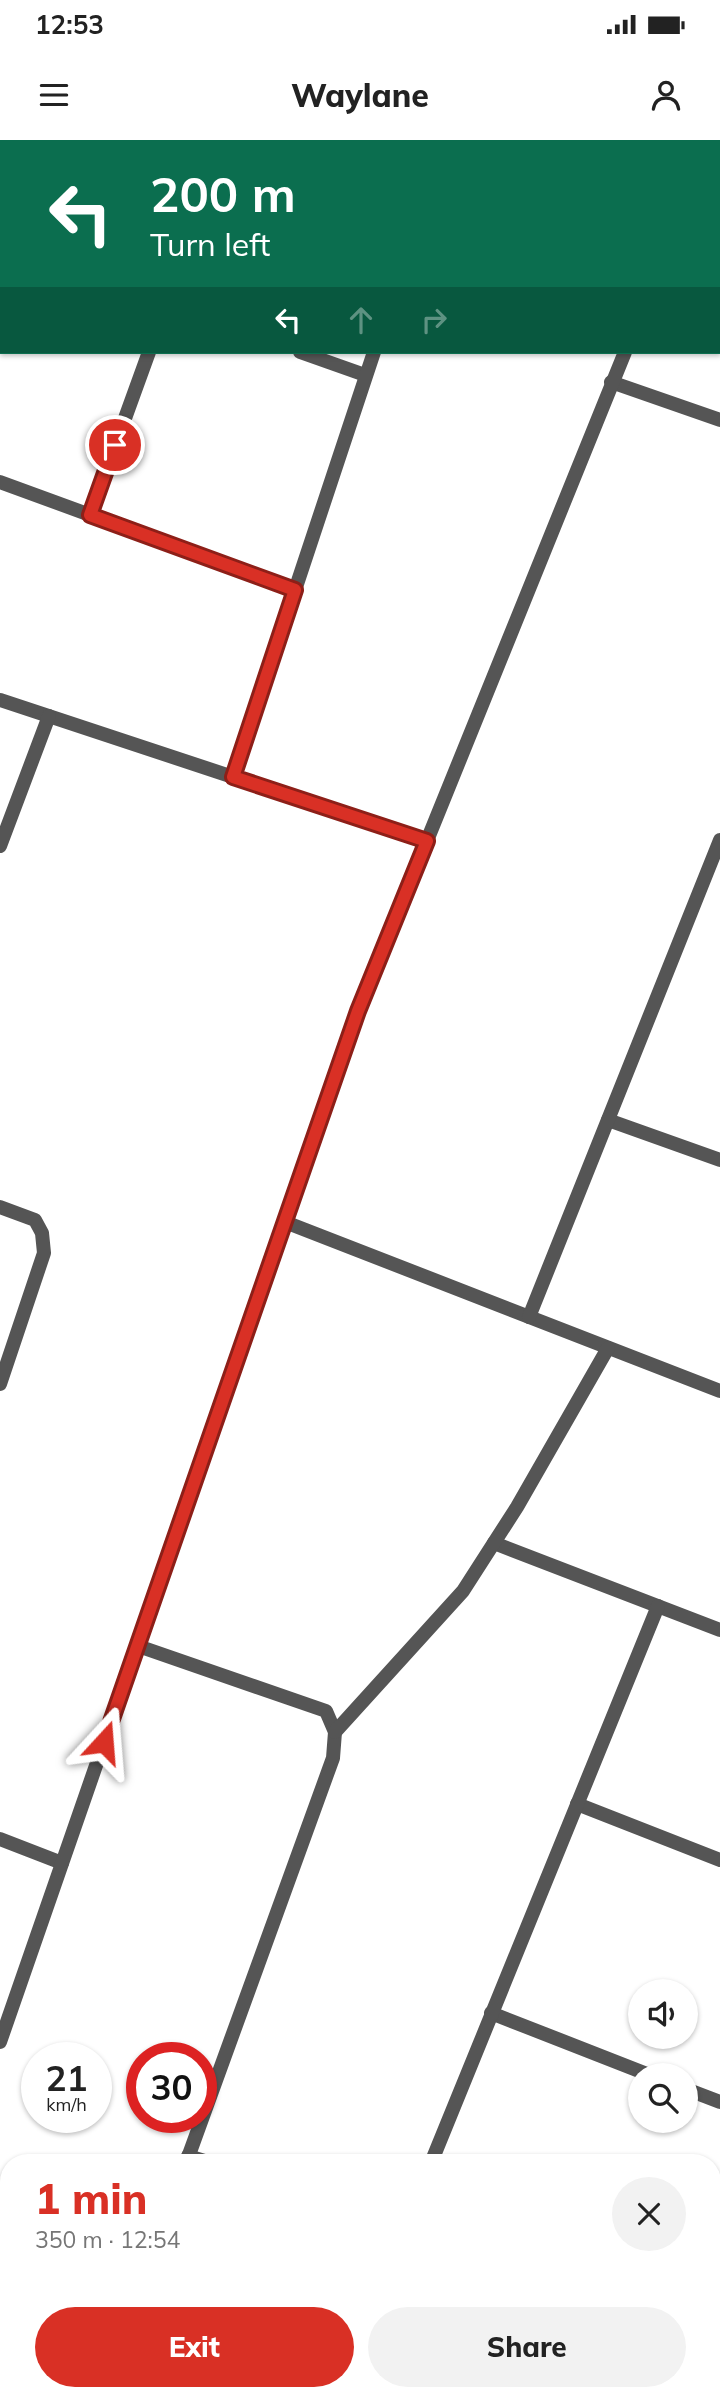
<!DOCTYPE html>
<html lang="en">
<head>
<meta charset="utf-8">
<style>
	:root { --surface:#fff; --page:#f2f2f2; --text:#222; --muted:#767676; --accent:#d93025 }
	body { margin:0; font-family:Mulish,sans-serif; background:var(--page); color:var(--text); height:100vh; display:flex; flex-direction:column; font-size:26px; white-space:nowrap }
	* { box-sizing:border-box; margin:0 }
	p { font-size:23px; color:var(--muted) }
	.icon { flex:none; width:38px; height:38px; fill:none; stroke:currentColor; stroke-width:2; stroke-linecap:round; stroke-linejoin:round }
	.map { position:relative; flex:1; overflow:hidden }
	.panel { position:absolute; left:0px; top:2014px; width:721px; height:247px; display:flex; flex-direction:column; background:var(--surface); border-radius:28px 28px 0 0; box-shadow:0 2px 5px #0004 }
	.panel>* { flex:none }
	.banner { position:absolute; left:0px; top:0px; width:721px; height:214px; box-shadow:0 2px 5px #0004; background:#0b6e4f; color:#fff; overflow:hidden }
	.buttons { position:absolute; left:628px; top:1839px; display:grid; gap:14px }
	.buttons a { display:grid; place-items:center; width:70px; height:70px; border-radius:50%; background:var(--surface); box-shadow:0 2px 5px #0004; font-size:35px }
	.speed { position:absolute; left:21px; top:1902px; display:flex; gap:14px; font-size:35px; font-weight:700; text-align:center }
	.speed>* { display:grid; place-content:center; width:91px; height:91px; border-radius:50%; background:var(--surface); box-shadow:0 2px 5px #0004; line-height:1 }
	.speed small { font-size:18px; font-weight:400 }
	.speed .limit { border:10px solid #d22; background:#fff; color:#111 }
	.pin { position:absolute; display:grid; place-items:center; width:60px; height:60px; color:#fff; margin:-30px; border:4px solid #fff; border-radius:50%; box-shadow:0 2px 7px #0007 }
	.me { position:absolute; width:77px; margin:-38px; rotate:19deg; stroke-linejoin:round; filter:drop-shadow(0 0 5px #0008) }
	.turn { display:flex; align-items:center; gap:24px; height:147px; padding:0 35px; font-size:32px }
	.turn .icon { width:91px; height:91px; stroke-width:2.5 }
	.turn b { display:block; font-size:49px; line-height:60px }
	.lanes { display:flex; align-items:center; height:66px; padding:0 35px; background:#0003; justify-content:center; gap:35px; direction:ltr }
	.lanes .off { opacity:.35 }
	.round { display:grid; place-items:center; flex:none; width:74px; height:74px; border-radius:37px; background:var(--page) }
	.overview { display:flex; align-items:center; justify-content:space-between; height:119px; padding:0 35px }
	h1 { font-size:42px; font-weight:800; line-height:52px; color:var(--accent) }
	.button { display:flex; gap:14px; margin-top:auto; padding:14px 35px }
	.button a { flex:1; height:80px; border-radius:42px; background:var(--accent); color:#fff; font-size:28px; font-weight:800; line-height:80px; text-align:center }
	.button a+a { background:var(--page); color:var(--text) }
	.status { display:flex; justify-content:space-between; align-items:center; height:49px; padding:0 35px; background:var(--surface); direction:ltr }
	.status svg { height:19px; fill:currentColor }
	header { display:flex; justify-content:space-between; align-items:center; height:91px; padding:0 35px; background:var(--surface); font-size:32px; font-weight:800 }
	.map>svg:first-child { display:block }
</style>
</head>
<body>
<div class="status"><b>12:53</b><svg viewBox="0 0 49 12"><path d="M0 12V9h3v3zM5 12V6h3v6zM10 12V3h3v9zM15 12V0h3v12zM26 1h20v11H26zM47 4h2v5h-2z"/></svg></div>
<header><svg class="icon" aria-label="menu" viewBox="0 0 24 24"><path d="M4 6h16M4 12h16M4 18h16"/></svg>Waylane<svg class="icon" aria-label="person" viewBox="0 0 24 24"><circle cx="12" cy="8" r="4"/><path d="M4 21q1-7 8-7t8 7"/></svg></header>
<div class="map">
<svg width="720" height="2260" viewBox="0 0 720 2260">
	<rect width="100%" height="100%" fill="#fff"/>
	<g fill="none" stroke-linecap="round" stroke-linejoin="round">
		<g stroke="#555" stroke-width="14">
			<polyline points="223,2 224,0"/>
			<polyline points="449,2 450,0"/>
			<polyline points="716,2 717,0"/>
			<polyline points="0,10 2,5"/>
			<polyline points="0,103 2,103"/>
			<polyline points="300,212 365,235"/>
			<polyline points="611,242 720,280"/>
			<polyline points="0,342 295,450"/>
			<polyline points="90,375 149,212"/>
			<polyline points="0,560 427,701"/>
			<polyline points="233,637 374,212"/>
			<polyline points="0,706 49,576"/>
			<polyline points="608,980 720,1020"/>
			<polyline points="0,1067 35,1080 42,1093 44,1113 0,1244"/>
			<polyline points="285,1082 720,1251"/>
			<polyline points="529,1177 720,700"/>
			<polyline points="494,1403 720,1490"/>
			<polyline points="138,1506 326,1571 335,1592 333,1618 186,2023"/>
			<polyline points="335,1592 463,1451 517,1367 608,1208"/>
			<polyline points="577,1664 720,1720"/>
			<polyline points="0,1699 62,1723"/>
			<polyline points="491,1873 652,1936"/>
			<polyline points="0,1902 358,871 625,212"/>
			<polyline points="686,1949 720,1962"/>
			<polyline points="188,2016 211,2023"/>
			<polyline points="431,2023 658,1466"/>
			<polyline points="0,2167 9,2170"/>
			<polyline points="712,2196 720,2199"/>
			<polyline points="237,2252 257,2260"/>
		</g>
	</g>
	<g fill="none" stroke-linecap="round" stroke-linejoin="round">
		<defs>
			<polyline id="route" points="104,1602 358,871 427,701 233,637 295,450 90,375 115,305"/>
		</defs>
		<use href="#route" stroke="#8d1f18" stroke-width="18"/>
		<use href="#route" stroke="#d93025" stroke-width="12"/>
	</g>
</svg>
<div class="buttons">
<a><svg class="icon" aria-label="sound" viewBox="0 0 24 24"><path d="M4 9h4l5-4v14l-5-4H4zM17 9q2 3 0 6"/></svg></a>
<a><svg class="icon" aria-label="search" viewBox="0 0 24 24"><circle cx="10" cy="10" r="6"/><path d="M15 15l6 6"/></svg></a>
</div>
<div class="speed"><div>21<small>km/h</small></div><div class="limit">30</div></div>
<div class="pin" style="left:115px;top:305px;background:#d93025"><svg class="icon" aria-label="arrive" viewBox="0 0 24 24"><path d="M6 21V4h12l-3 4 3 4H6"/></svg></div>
<svg class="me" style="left:104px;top:1602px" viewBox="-20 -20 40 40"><path d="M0-17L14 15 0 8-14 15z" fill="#d93025" stroke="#fff" stroke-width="4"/></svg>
<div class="banner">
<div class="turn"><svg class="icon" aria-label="left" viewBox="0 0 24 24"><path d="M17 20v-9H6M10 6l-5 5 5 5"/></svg><div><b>200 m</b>Turn left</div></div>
<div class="lanes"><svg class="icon" aria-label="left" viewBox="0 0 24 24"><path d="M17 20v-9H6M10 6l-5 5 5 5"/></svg><svg class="icon off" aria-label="ahead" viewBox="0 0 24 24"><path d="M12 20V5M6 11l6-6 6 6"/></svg><svg class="icon off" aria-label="right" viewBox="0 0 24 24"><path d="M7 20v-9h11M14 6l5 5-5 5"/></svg></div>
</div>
<section class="panel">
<div class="overview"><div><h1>1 min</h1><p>350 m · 12:54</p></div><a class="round"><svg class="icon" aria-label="close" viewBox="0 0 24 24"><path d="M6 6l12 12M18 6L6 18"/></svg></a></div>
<div class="button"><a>Exit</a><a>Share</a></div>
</section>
</div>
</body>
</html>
